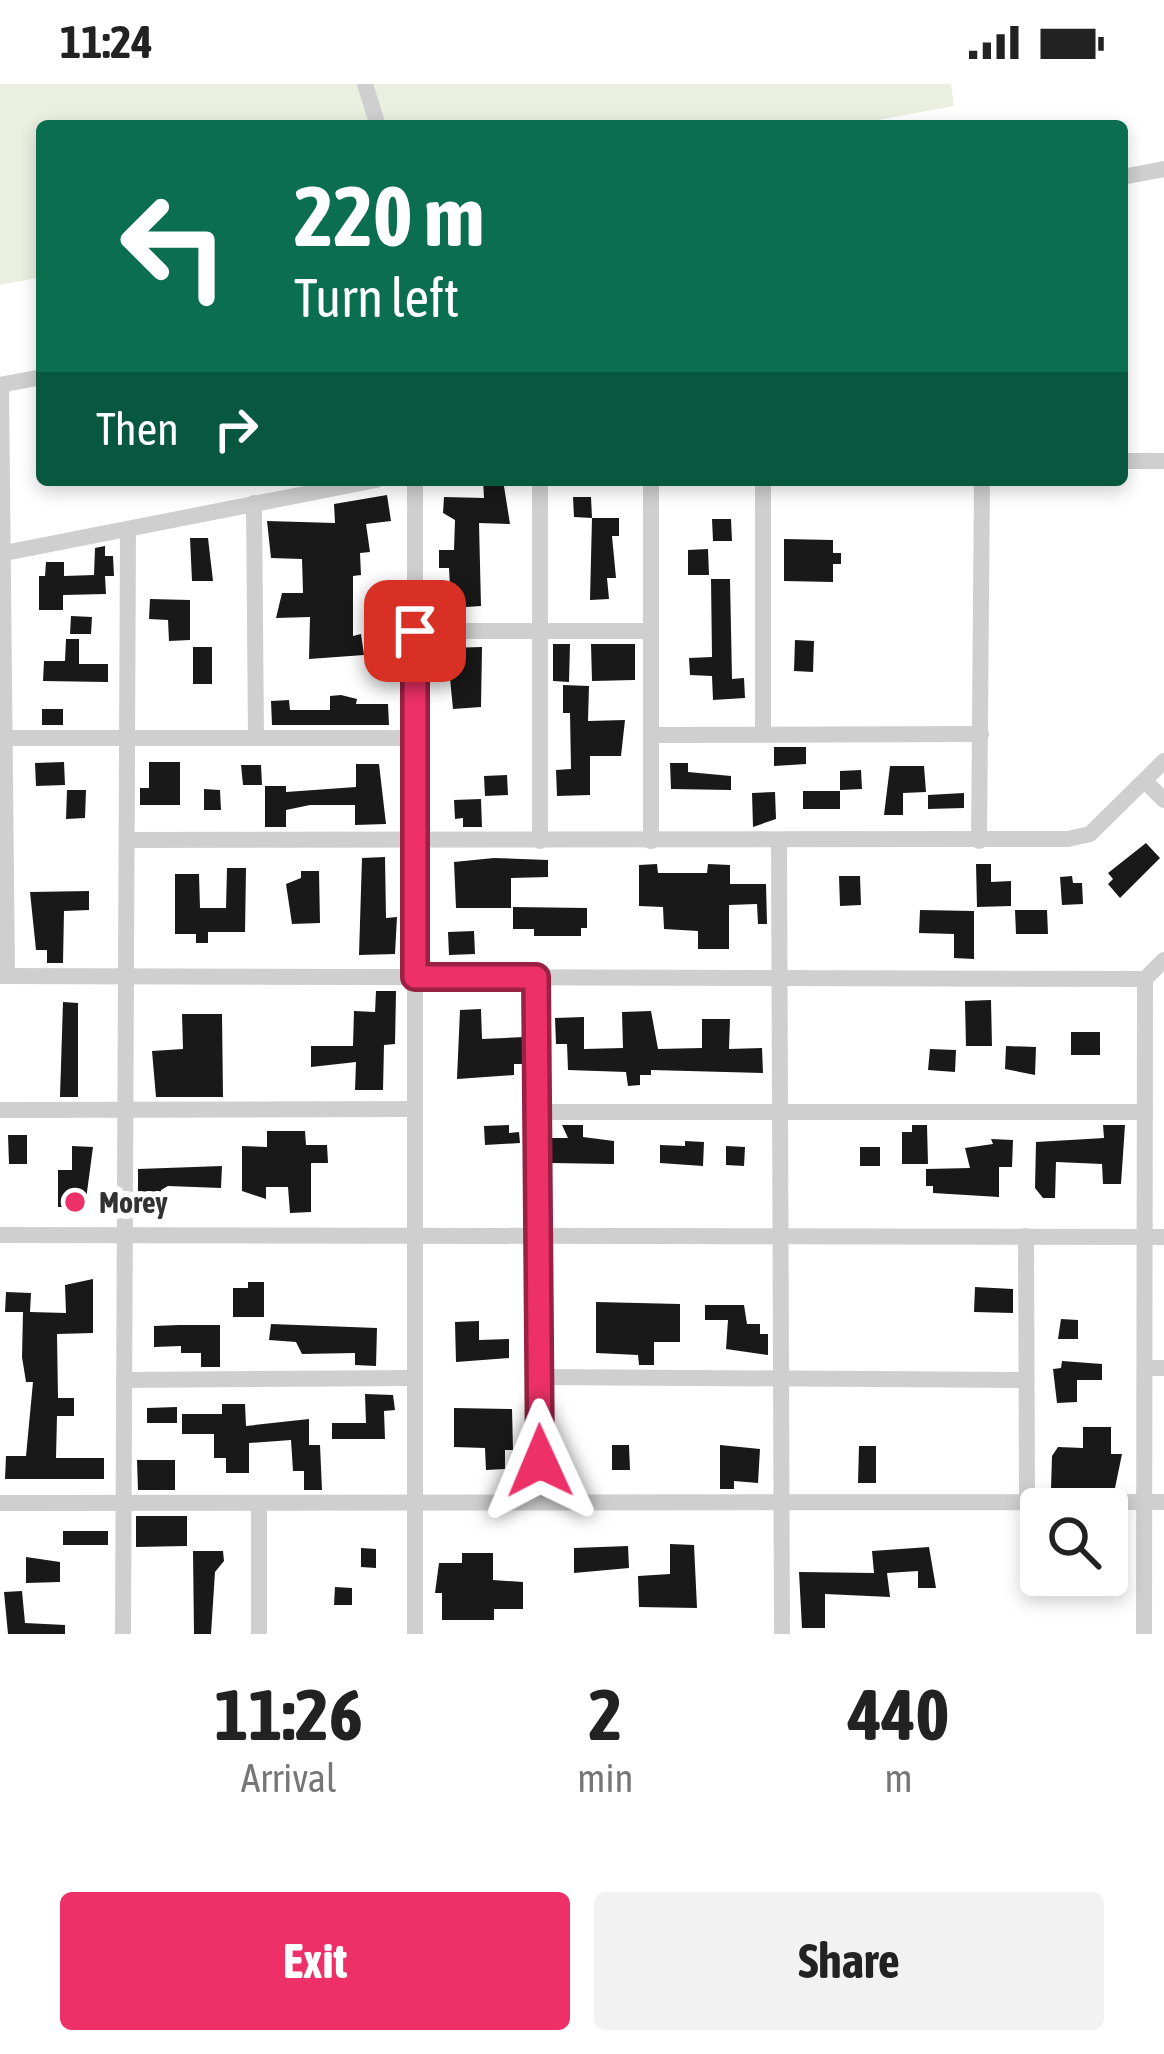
<!DOCTYPE html>
<html lang="en">
<head>
<meta charset="utf-8">
<style>
	:root { --surface:#fff; --page:#f2f2f2; --text:#222; --muted:#767676; --accent:#ed3168 }
	body { margin:0; font-family:"Asap Condensed",sans-serif; background:var(--page); color:var(--text); height:100vh; display:flex; flex-direction:column; font-size:45px; white-space:nowrap }
	* { box-sizing:border-box; margin:0 }
	p { font-size:39px; color:var(--muted) }
	.icon { flex:none; width:66px; height:66px; fill:none; stroke:currentColor; stroke-width:2; stroke-linecap:round; stroke-linejoin:round }
	.map { position:relative; height:1550px; overflow:hidden }
	.panel { display:flex; flex-direction:column; background:var(--surface); flex:1 }
	.panel>* { flex:none }
	.banner { position:absolute; left:36px; top:36px; width:1092px; height:366px; border-radius:12px; box-shadow:0 6px 18px #0003; background:#0b6e4f; color:#fff; overflow:hidden }
	.tools { position:absolute; left:1020px; top:1404px; display:grid; gap:24px }
	.tools a { display:grid; place-items:center; width:108px; height:108px; border-radius:12px; background:var(--surface); box-shadow:0 6px 18px #0003; font-size:60px }
	.pin { position:absolute; display:grid; place-items:center; width:102px; height:102px; color:#fff; margin:-51px; border-radius:24px; box-shadow:0 6px 18px #0006 }
	.me { position:absolute; width:132px; margin:-66px; rotate:359deg; stroke-linejoin:round; filter:drop-shadow(0 0 9px #0008) }
	.turn { display:flex; align-items:center; gap:42px; height:252px; padding:0 60px; font-size:54px }
	.turn .icon { width:156px; height:156px; stroke-width:2.5 }
	.turn b { display:block; font-size:84px; line-height:102px }
	.then { display:flex; align-items:center; height:114px; padding:0 60px; background:#0003; gap:24px; font-size:45px }
	.eta { display:flex; justify-content:space-evenly; align-items:center; height:204px; text-align:center }
	.eta b { font-size:72px; font-weight:700; line-height:84px }
	.primary-button { display:flex; gap:24px; margin-top:auto; padding:24px 60px }
	.primary-button a { flex:1; height:138px; border-radius:12px; background:var(--accent); color:#fff; font-size:48px; font-weight:700; line-height:138px; text-align:center }
	.primary-button a+a { background:var(--page); color:var(--text) }
	.status { display:flex; justify-content:space-between; align-items:center; height:84px; padding:0 60px; background:var(--surface); direction:ltr }
	.status svg { height:33px; fill:currentColor }
	.map>svg:first-child { display:block }
</style>
</head>
<body>
<div class="status"><b>11:24</b><svg viewBox="0 0 49 12"><path d="M0 12V9h3v3zM5 12V6h3v6zM10 12V3h3v9zM15 12V0h3v12zM26 1h20v11H26zM47 4h2v5h-2z"/></svg></div>
<div class="map">
<svg width="1164" height="1550" viewBox="0 0 1164 1550">
	<rect width="100%" height="100%" fill="#fff"/>
	<polygon fill="#ebefe0" points="0,0 951,0 954,22 845,42 42,42 42,193 0,201"/>
	<g fill="#191919">
		<polygon points="483,396 503,396 510,440 479,439 481,522 451,524 449,484 439,484 439,466 454,466 455,436 443,429 444,413 484,414"/>
		<polygon points="387,411 391,437 366,440 370,468 360,469 361,491 353,492 353,552 361,550 364,571 309,575 310,533 276,534 282,509 303,509 302,475 271,474 267,437 335,439 334,420"/>
		<polygon points="573,413 591,413 592,434 574,433"/>
		<polygon points="592,434 619,434 619,452 612,452 616,494 607,494 609,515 590,516"/>
		<polygon points="712,435 731,435 732,457 713,457"/>
		<polygon points="190,454 208,454 213,497 192,497"/>
		<polygon points="784,455 833,456 833,469 841,469 841,480 833,480 833,498 784,497"/>
		<polygon points="105,462 105,472 113,472 114,492 105,492 106,510 63,511 63,526 39,526 39,492 45,492 46,478 64,478 64,492 94,491 95,464"/>
		<polygon points="708,465 709,491 688,491 688,466"/>
		<polygon points="711,495 730,495 732,595 744,594 745,614 713,616 712,592 690,591 689,574 712,573"/>
		<polygon points="150,515 190,516 190,556 169,557 168,536 149,535"/>
		<polygon points="71,532 92,533 91,550 70,550"/>
		<polygon points="66,555 79,555 79,580 108,580 108,598 43,597 44,577 65,577"/>
		<polygon points="795,556 814,557 813,588 794,587"/>
		<polygon points="553,560 570,560 569,598 553,597"/>
		<polygon points="591,560 635,560 635,596 592,597"/>
		<rect x="193" y="563" width="19" height="37"/>
		<polygon points="482,563 481,623 453,625 447,564"/>
		<polygon points="563,601 589,602 588,637 625,636 621,672 590,672 590,711 557,712 556,686 571,685 570,629 563,629"/>
		<polygon points="341,611 357,615 356,620 388,620 389,641 272,641 271,617 289,616 290,626 330,626 330,612"/>
		<rect x="42" y="625" width="21" height="16"/>
		<polygon points="774,663 806,663 806,680 774,682"/>
		<polygon points="64,678 65,701 36,702 35,679"/>
		<polygon points="149,678 180,678 180,721 140,721 140,704 149,704"/>
		<polygon points="670,679 688,679 688,688 731,692 731,706 671,705"/>
		<polygon points="356,680 379,680 386,740 355,741 355,721 310,721 286,726 286,743 265,743 265,702 286,702 286,708 356,703"/>
		<polygon points="241,681 261,681 262,701 243,701"/>
		<polygon points="890,682 924,682 926,708 903,709 903,731 884,731"/>
		<polygon points="861,686 862,705 840,706 840,687"/>
		<polygon points="507,691 508,711 485,712 484,692"/>
		<polygon points="204,705 220,706 221,726 204,726"/>
		<polygon points="67,706 86,706 85,734 66,735"/>
		<rect x="803" y="707" width="37" height="18"/>
		<polygon points="775,708 776,735 753,743 752,709"/>
		<polygon points="964,709 964,724 928,725 928,711"/>
		<polygon points="481,715 482,743 463,743 463,734 455,735 454,716"/>
		<polygon points="1146,759 1160,774 1120,814 1108,800 1113,795 1108,789"/>
		<polygon points="385,773 386,834 397,833 395,870 359,871 362,774"/>
		<polygon points="494,774 548,776 548,793 511,794 511,824 456,824 454,778"/>
		<polygon points="657,780 658,789 707,789 708,780 730,781 730,800 766,800 767,840 758,840 757,820 729,821 729,865 698,865 698,847 664,845 663,823 639,822 639,781"/>
		<polygon points="976,780 991,780 991,798 1011,797 1011,822 977,823"/>
		<polygon points="227,784 246,784 245,848 208,848 208,859 196,859 196,850 175,850 175,790 199,790 200,824 226,824"/>
		<polygon points="301,787 319,787 320,839 292,840 286,800 301,794"/>
		<polygon points="839,792 860,792 861,821 840,822"/>
		<polygon points="1072,792 1073,799 1082,799 1083,820 1062,821 1060,793"/>
		<polygon points="89,807 89,826 64,827 63,879 47,879 47,866 36,866 30,808"/>
		<polygon points="513,823 587,824 587,844 581,844 581,852 534,852 534,845 513,845"/>
		<polygon points="920,826 974,827 974,875 954,874 954,850 919,849"/>
		<polygon points="1015,826 1047,826 1048,850 1016,850"/>
		<polygon points="474,847 475,870 449,871 448,848"/>
		<polygon points="376,907 396,907 395,960 384,961 383,1006 355,1006 356,978 311,983 311,962 353,962 354,927 375,928"/>
		<polygon points="991,916 992,962 966,962 965,917"/>
		<polygon points="63,918 78,919 78,1013 60,1013"/>
		<polygon points="481,925 482,955 524,953 524,980 514,980 514,991 457,995 460,926"/>
		<polygon points="651,927 658,965 702,964 702,935 730,935 729,965 762,964 763,989 651,986 651,991 640,991 640,1001 628,1002 626,988 568,986 567,960 556,960 555,934 584,933 584,965 623,964 622,928"/>
		<polygon points="182,930 222,930 223,1013 156,1013 152,967 183,965"/>
		<rect x="1071" y="948" width="29" height="23"/>
		<polygon points="1006,962 1036,963 1035,991 1005,985"/>
		<polygon points="930,965 956,966 955,988 928,986"/>
		<polygon points="509,1041 509,1049 519,1048 520,1059 485,1061 484,1042"/>
		<polygon points="562,1041 583,1041 583,1053 614,1057 614,1080 551,1079 550,1054 568,1054"/>
		<polygon points="912,1041 927,1041 928,1080 902,1080 902,1048 912,1048"/>
		<polygon points="1103,1041 1125,1041 1121,1100 1103,1100 1102,1080 1056,1078 1055,1114 1043,1114 1035,1104 1036,1058 1104,1054"/>
		<polygon points="267,1047 305,1047 306,1061 327,1061 328,1079 311,1079 311,1128 290,1129 288,1103 266,1103 266,1115 242,1107 242,1062 267,1063"/>
		<polygon points="8,1051 27,1051 27,1080 9,1080"/>
		<polygon points="991,1055 1013,1056 1012,1083 999,1083 999,1113 933,1109 933,1102 926,1102 926,1085 970,1084 965,1064 993,1060"/>
		<polygon points="685,1057 704,1058 703,1082 660,1079 660,1061 685,1062"/>
		<polygon points="72,1062 93,1063 85,1123 58,1123 58,1086 72,1086"/>
		<polygon points="726,1062 745,1063 744,1082 726,1081"/>
		<rect x="860" y="1063" width="20" height="19"/>
		<polygon points="222,1082 221,1104 168,1102 161,1106 161,1114 138,1108 138,1085"/>
		<polygon points="93,1195 93,1249 57,1250 58,1314 74,1314 74,1332 57,1332 56,1374 104,1374 104,1395 5,1395 6,1372 26,1372 33,1298 26,1298 22,1273 23,1228 5,1228 6,1208 31,1209 30,1228 66,1229 65,1201"/>
		<polygon points="248,1198 264,1198 264,1233 233,1233 233,1204 248,1204"/>
		<polygon points="975,1203 1013,1205 1013,1229 974,1228"/>
		<polygon points="596,1218 680,1220 680,1258 654,1258 654,1281 639,1281 638,1271 596,1269"/>
		<polygon points="705,1221 744,1221 747,1240 760,1240 760,1250 768,1250 768,1271 726,1265 728,1236 705,1236"/>
		<polygon points="1061,1235 1078,1236 1078,1255 1058,1255"/>
		<polygon points="479,1237 479,1256 509,1255 509,1274 456,1278 455,1238"/>
		<polygon points="271,1240 377,1244 376,1282 355,1281 355,1269 302,1270 296,1258 269,1256"/>
		<polygon points="179,1241 220,1241 220,1283 201,1283 201,1269 181,1269 181,1262 154,1263 154,1242"/>
		<polygon points="1062,1277 1102,1280 1102,1296 1077,1296 1077,1318 1057,1319 1053,1285 1061,1284"/>
		<polygon points="365,1310 393,1311 395,1326 384,1327 385,1355 332,1355 332,1339 366,1339"/>
		<polygon points="222,1320 245,1320 246,1342 309,1335 309,1361 320,1361 322,1406 304,1406 304,1387 293,1387 291,1356 249,1359 249,1389 226,1389 226,1374 214,1374 214,1350 182,1350 182,1330 222,1330"/>
		<polygon points="177,1323 177,1339 147,1339 147,1324"/>
		<polygon points="454,1324 512,1325 513,1366 505,1366 505,1385 486,1386 485,1364 454,1363"/>
		<polygon points="1083,1343 1111,1343 1111,1370 1122,1370 1115,1404 1051,1405 1052,1372 1058,1363 1083,1364"/>
		<polygon points="612,1361 629,1361 630,1386 612,1386"/>
		<polygon points="720,1361 760,1365 758,1399 734,1397 734,1405 720,1405"/>
		<polygon points="859,1362 876,1362 876,1399 858,1399"/>
		<polygon points="137,1376 175,1376 175,1406 138,1406"/>
		<polygon points="136,1432 187,1432 187,1462 136,1463"/>
		<rect x="63" y="1447" width="45" height="14"/>
		<polygon points="670,1460 694,1461 697,1524 639,1523 638,1492 670,1490"/>
		<polygon points="628,1462 629,1484 574,1489 574,1464"/>
		<polygon points="929,1463 936,1504 918,1504 918,1487 887,1489 890,1513 825,1510 825,1544 802,1544 799,1488 874,1489 872,1467"/>
		<polygon points="361,1464 376,1465 376,1484 361,1483"/>
		<polygon points="193,1467 223,1467 224,1477 215,1488 211,1550 194,1550"/>
		<polygon points="462,1469 493,1469 493,1496 523,1498 523,1525 494,1525 494,1536 442,1536 442,1509 435,1509 439,1479 462,1479"/>
		<polygon points="26,1473 60,1478 60,1498 26,1499"/>
		<polygon points="1087,1491 1110,1491 1110,1511 1087,1512"/>
		<polygon points="335,1503 352,1504 352,1521 334,1521"/>
		<polygon points="22,1507 25,1539 65,1541 65,1550 8,1550 4,1508"/>
	</g>
	<g fill="none" stroke-linecap="round" stroke-linejoin="round">
		<g stroke="#cfcfcf" stroke-width="16">
			<polyline points="365,0 378,42"/>
			<polyline points="1122,93 1164,85"/>
			<polyline points="0,301 42,293"/>
			<polyline points="1,301 7,892"/>
			<polyline points="1122,377 1164,377"/>
			<polyline points="415,396 415,1550"/>
			<polyline points="540,396 540,757"/>
			<polyline points="651,396 651,757"/>
			<polyline points="254,419 256,654"/>
			<polyline points="0,470 376,396"/>
			<polyline points="415,547 651,547"/>
			<polyline points="763,650 763,396"/>
			<polyline points="651,651 981,650"/>
			<polyline points="4,654 415,654"/>
			<polyline points="1145,697 1164,716"/>
			<polyline points="127,756 1068,755 1090,750 1164,677"/>
			<polyline points="779,757 782,1550"/>
			<polyline points="979,757 982,396"/>
			<polyline points="0,892 1145,895"/>
			<polyline points="536,893 541,1418"/>
			<polyline points="0,1026 415,1025"/>
			<polyline points="536,1028 1145,1028"/>
			<polyline points="0,1151 1164,1153"/>
			<polyline points="1026,1152 1027,1418"/>
			<polyline points="1145,1284 1164,1284"/>
			<polyline points="539,1293 1026,1296"/>
			<polyline points="124,1296 415,1294"/>
			<polyline points="0,1419 1164,1418"/>
			<polyline points="259,1419 259,1550"/>
			<polyline points="123,1550 128,445"/>
			<polyline points="1144,1550 1145,895 1164,876"/>
		</g>
	</g>
	<g fill="none" stroke-linecap="round" stroke-linejoin="round">
		<defs>
			<polyline id="route" points="415,547 415,893 536,893 540,1377"/>
		</defs>
		<use href="#route" stroke="#9a2044" stroke-width="30"/>
		<use href="#route" stroke="#ed3168" stroke-width="21"/>
	</g>
	<circle fill="#ed3168" stroke="#fff" stroke-width="4.5" cx="75" cy="1118" r="12"/>
	<g text-anchor="middle" dominant-baseline="central" stroke-width="12" stroke-linejoin="round" paint-order="stroke">
		<g font-size="30" font-weight="bold" fill="#323232" stroke="#fff" text-anchor="start">
			<text x="99" y="1118">Morey</text>
		</g>
	</g>
</svg>
<div class="tools">
<a><svg class="icon" aria-label="search" viewBox="0 0 24 24"><circle cx="10" cy="10" r="6"/><path d="M15 15l6 6"/></svg></a>
</div>
<div class="pin" style="left:415px;top:547px;background:#d93025"><svg class="icon" aria-label="arrive" viewBox="0 0 24 24"><path d="M6 21V4h12l-3 4 3 4H6"/></svg></div>
<svg class="me" style="left:540px;top:1377px" viewBox="-20 -20 40 40"><path d="M0-17L14 15 0 8-14 15z" fill="#ed3168" stroke="#fff" stroke-width="4"/></svg>
<div class="banner">
<div class="turn"><svg class="icon" aria-label="left" viewBox="0 0 24 24"><path d="M17 20v-9H6M10 6l-5 5 5 5"/></svg><div><b>220 m</b>Turn left</div></div>
<div class="then">Then<svg class="icon" aria-label="right" viewBox="0 0 24 24"><path d="M7 20v-9h11M14 6l5 5-5 5"/></svg></div>
</div>
</div>
<section class="panel">
<div class="eta">
<div><b>11:26</b><p>Arrival</p></div>
<div><b>2</b><p>min</p></div>
<div><b>440</b><p>m</p></div>
</div>
<div class="primary-button"><a>Exit</a><a>Share</a></div>
</section>
</body>
</html>
